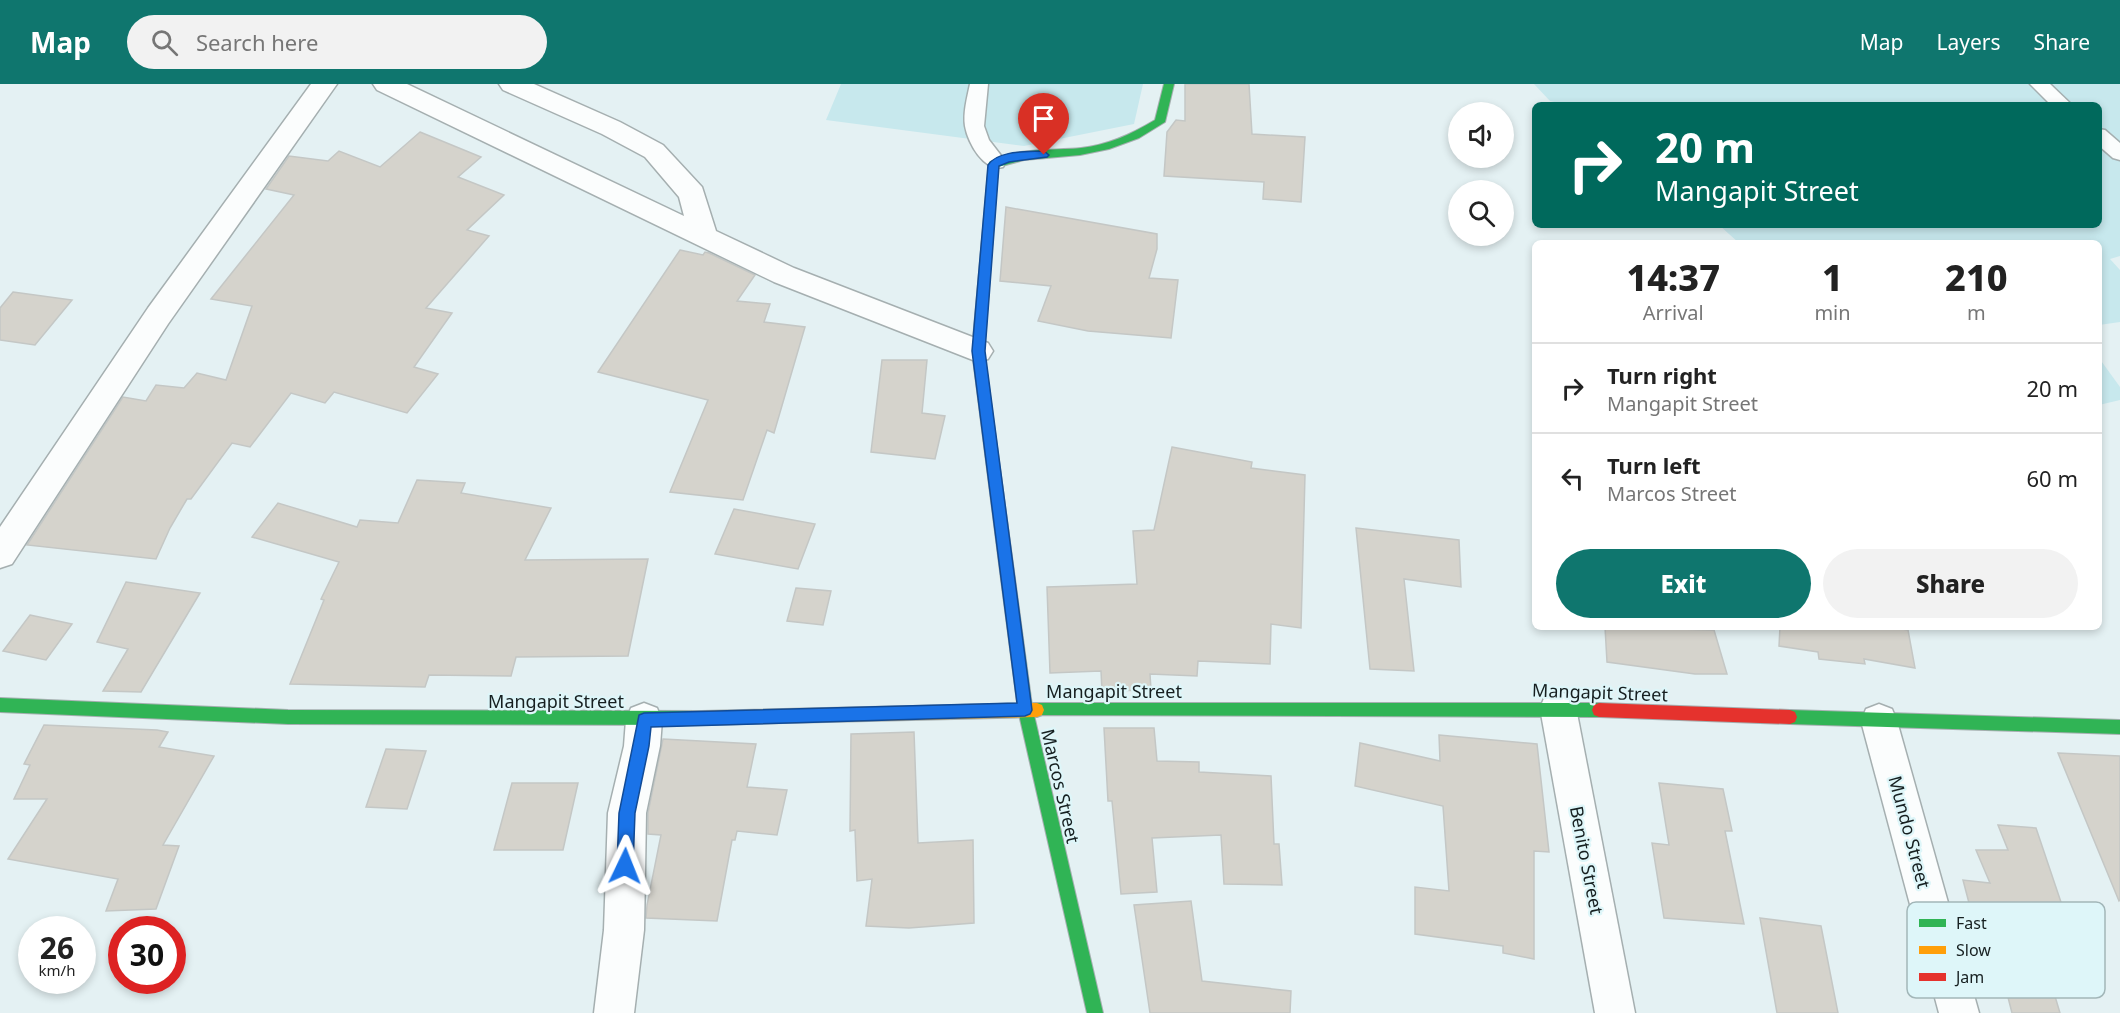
<!DOCTYPE html>
<html lang="en">
<head>
<meta charset="utf-8">
<style>
	:root { --surface:#fff; --page:#f2f2f2; --text:#222; --muted:#767676; --line:#e0e0e0; --accent:#0f766e }
	body { margin:0; font-family:"Noto Sans",sans-serif; background:var(--page); color:var(--text); height:100vh; display:flex; flex-direction:column; font-size:22px; white-space:nowrap }
	* { box-sizing:border-box; margin:0 }
	p { font-size:20px; color:var(--muted) }
	.icon { flex:none; width:33px; height:33px; fill:none; stroke:currentColor; stroke-width:2; stroke-linecap:round; stroke-linejoin:round }
	.map { position:relative; flex:1; overflow:hidden }
	.details { position:absolute; left:1532px; top:156px; width:570px; height:390px; display:flex; flex-direction:column; background:var(--surface); border-radius:9px; box-shadow:0 3px 9px #0003 }
	.details>* { flex:none }
	.banner { position:absolute; left:1532px; top:18px; width:570px; height:126px; border-radius:9px; box-shadow:0 3px 9px #0003; background:#00695c; color:#fff; overflow:hidden }
	.controls { position:absolute; left:1448px; top:18px; display:grid; gap:12px }
	.controls a { display:grid; place-items:center; width:66px; height:66px; border-radius:50%; background:var(--surface); box-shadow:0 3px 9px #0003; font-size:30px }
	.speed { position:absolute; left:18px; top:832px; display:flex; gap:12px; font-size:30px; font-weight:700; text-align:center }
	.speed>* { display:grid; place-content:center; width:78px; height:78px; border-radius:50%; background:var(--surface); box-shadow:0 3px 9px #0003; line-height:1 }
	.speed small { font-size:15px; font-weight:400 }
	.speed .limit { border:9px solid #d22; background:#fff; color:#111 }
	.pin { position:absolute; display:grid; place-items:center; width:51px; height:51px; color:#fff; margin:-62px -26px; border-radius:50% 50% 50% 0; rotate:-45deg; box-shadow:0 0 6px #0007 }
	.pin .icon { rotate:45deg }
	.me { position:absolute; width:66px; margin:-33px; rotate:2deg; stroke-linejoin:round; filter:drop-shadow(0 0 4px #0008) }
	.turn { display:flex; align-items:center; gap:21px; height:126px; padding:0 24px; font-size:27px }
	.turn .icon { width:78px; height:78px; stroke-width:2.5 }
	.turn b { display:block; font-size:42px; line-height:51px }
	.eta { display:flex; justify-content:space-evenly; align-items:center; height:102px; text-align:center }
	.eta b { font-size:36px; font-weight:800; line-height:42px }
	.action { display:flex; gap:12px; margin-top:auto; padding:12px 24px }
	.action a { flex:1; height:69px; border-radius:36px; background:var(--accent); color:#fff; font-size:24px; font-weight:800; line-height:69px; text-align:center }
	.action a+a { background:var(--page); color:var(--text) }
	ul { padding:0; list-style:none }
	li { display:flex; align-items:center; gap:18px; height:90px; padding:0 24px; border-top:2px solid var(--line) }
	li div { flex:1 }
	li b { display:block; font-size:22px }
	li em { font-style:normal }
	header { display:flex; align-items:center; gap:36px; box-sizing:border-box; height:84px; padding:0 30px; background:var(--accent); color:#fff }
	header strong { font-size:28px }
	nav { display:flex; gap:33px; margin-inline-start:auto; font-size:21px }
	.search { width:420px; height:54px; background:var(--page); display:flex; align-items:center; gap:15px; box-sizing:border-box; padding:0 21px; border-radius:33px; color:var(--muted); font-size:22px }
	.map>svg:first-child { display:block }
</style>
</head>
<body>
<header>
<strong>Map</strong>
<div class="search"><svg class="icon" aria-label="search" viewBox="0 0 24 24"><circle cx="10" cy="10" r="6"/><path d="M15 15l6 6"/></svg>Search here</div>
<nav><a>Map</a><a>Layers</a><a>Share</a></nav>
</header>
<div class="map">
<svg width="2120" height="929" viewBox="0 0 2120 929">
	<rect width="100%" height="100%" fill="#e4f1f3"/>
	<g fill="#c7e8ed">
		<polygon points="841,0 1143,0 1134,40 1024,62 826,36"/>
		<polygon points="1534,0 2120,0 2120,172 2110,175 2120,186 2120,238 2099,241 2098,159 1739,159 1719,141 2098,141 2098,21 1566,21 1550,17"/>
		<polygon points="2099,274 2120,303 2120,316 2099,321"/>
	</g>
	<g fill="#d5d3cc" stroke="#c4c7c5" stroke-width="1.5">
		<polygon points="1185,0 1249,0 1252,50 1305,53 1301,118 1263,115 1264,98 1164,92 1167,48 1176,36 1185,37"/>
		<polygon points="420,48 481,73 458,93 504,111 467,146 489,152 426,224 452,229 414,283 438,290 407,329 334,308 325,319 291,309 250,363 232,359 191,415 187,415 170,444 156,475 27,461 123,313 146,317 156,301 184,304 197,289 226,296 252,222 211,215 294,111 266,105 289,72 328,77 339,67 380,83"/>
		<polygon points="1006,123 1157,150 1157,165 1149,194 1178,196 1171,254 1088,247 1038,237 1051,202 1000,197"/>
		<polygon points="680,166 703,171 705,168 709,169 755,191 737,217 770,220 764,238 805,243 774,349 767,346 743,416 670,408 708,316 598,288"/>
		<polygon points="13,208 72,216 35,261 0,256 0,224"/>
		<polygon points="882,276 927,276 922,329 945,332 935,375 871,368"/>
		<polygon points="1172,363 1252,378 1251,384 1305,391 1301,544 1271,540 1270,580 1198,577 1197,592 1150,590 1151,606 1102,607 1101,587 1050,589 1047,503 1137,500 1133,447 1154,446"/>
		<polygon points="417,396 465,399 461,409 551,424 525,476 648,475 628,572 516,573 511,592 429,591 425,603 290,600 324,516 321,515 339,478 252,453 278,419 357,443 360,436 398,439"/>
		<polygon points="734,425 815,440 798,485 715,470"/>
		<polygon points="1356,444 1459,456 1461,503 1404,495 1414,587 1370,585"/>
		<polygon points="126,498 200,509 141,608 103,607 128,565 97,558"/>
		<polygon points="796,504 831,507 823,541 787,537"/>
		<polygon points="30,531 72,540 46,576 3,567"/>
		<polygon points="1605,543 1714,546 1727,590 1695,590 1607,578"/>
		<polygon points="1780,543 1891,543 1908,546 1915,584 1864,575 1865,580 1819,575 1818,568 1779,562"/>
		<polygon points="44,641 157,646 168,648 159,663 214,672 163,761 179,762 156,825 106,827 118,795 8,775 47,715 14,715 30,681 24,680"/>
		<polygon points="1104,644 1154,644 1157,677 1199,678 1199,688 1271,692 1274,760 1279,760 1282,801 1224,800 1221,751 1152,754 1157,808 1121,810 1112,717 1108,717"/>
		<polygon points="914,648 918,759 973,756 974,839 909,844 866,842 872,795 857,797 855,746 850,747 851,650"/>
		<polygon points="1439,651 1537,660 1549,768 1534,767 1534,875 1503,869 1503,862 1415,850 1415,803 1449,807 1443,722 1355,702 1360,659 1440,677"/>
		<polygon points="663,655 756,660 747,703 787,706 777,751 737,747 735,756 732,756 717,837 646,834 647,821 661,751 648,750 648,729"/>
		<polygon points="386,665 426,667 407,725 366,723"/>
		<polygon points="2058,669 2120,672 2120,816 2119,817"/>
		<polygon points="512,699 578,699 563,766 494,766"/>
		<polygon points="1659,699 1723,705 1732,747 1725,747 1744,840 1664,834 1652,759 1669,761"/>
		<polygon points="1998,741 2036,744 2071,848 2035,845 2060,929 2012,929 1999,878 1996,878 1986,840 1974,838 1963,796 1990,799 1976,766 2008,766"/>
		<polygon points="1191,817 1202,897 1291,907 1290,929 1150,929 1134,821"/>
		<polygon points="1760,834 1821,842 1838,929 1777,929"/>
	</g>
	<g fill="none" stroke-linecap="round" stroke-linejoin="round">
		<defs>
			<g id="lane">
				<path d="M970 0H988L984 42 989 56 1006 78 1003 83C984 88 968 59 965 42 963 29 967 14 970 0Z"/>
				<polygon points="2030,0 2050,0 2072,21 2051,21"/>
				<polygon points="2098,45 2105,46 2120,59 2120,76 2113,74 2098,61"/>
			</g>
			<g id="street">
				<polygon points="311,0 337,0 168,240 12,480 0,484 0,443 148,224"/>
				<polygon points="373,0 407,0 684,132 679,113 645,73 602,50 503,6 499,0 534,0 620,38 663,61 702,103 716,147 794,184 988,259 993,267 988,275 978,278 774,198 377,6"/>
				<polygon points="1558,607 1571,612 1576,624 1635,929 1595,929 1540,624 1545,612"/>
				<polygon points="644,619 657,624 662,636 660,662 646,729 644,846 634,929 594,929 604,846 608,729 624,662 626,636 631,624"/>
				<polygon points="1879,620 1892,625 1897,637 1979,929 1939,929 1861,637 1866,625"/>
			</g>
			<g id="fast">
				<path d="M1164 0H1174L1165 38 1139 54 1109 65 1080 71 1024 76 998 83 986 244 984 247H976L974 244 989 78C1016 63 1051 67 1081 64 1108 61 1132 50 1155 36Z"/>
				<polygon points="1008,489 1013,491 1015,495 1032,622 1037,619 1599,619 1604,621 1606,626 1604,631 1599,633 1034,631 1103,929 1087,929 1018,626 1001,495 1003,491"/>
				<polygon points="0,614 288,626 702,627 707,629 709,634 707,639 702,641 288,640 0,628"/>
				<polygon points="1790,626 2120,636 2120,650 1790,640 1785,638 1783,633 1785,628"/>
			</g>
			<g id="slow">
				<polygon points="980,239 986,244 984,267 1015,495 1013,499 1008,501 1003,499 1001,495 972,267 974,244"/>
				<polygon points="1037,619 1042,621 1044,626 1042,631 1037,633 702,641 697,639 695,634 697,629 702,627"/>
			</g>
			<polygon id="jam" points="1599,619 1790,626 1795,628 1797,633 1795,638 1790,640 1599,633 1594,631 1592,626 1594,621"/>
		</defs>
		<use href="#lane" stroke="#a5afb0" stroke-width="3"/>
		<use href="#street" stroke="#a5afb0" stroke-width="3"/>
		<use href="#fast" stroke="#a5afb0" stroke-width="2"/>
		<use href="#slow" stroke="#a5afb0" stroke-width="2"/>
		<use href="#jam" stroke="#a5afb0" stroke-width="2"/>
		<use href="#lane" fill="#fbfdfd" fill-rule="evenodd"/>
		<use href="#street" fill="#fbfdfd" fill-rule="evenodd"/>
		<use href="#fast" fill="#30b455" fill-rule="evenodd"/>
		<use href="#slow" fill="#ff9f0a" fill-rule="evenodd"/>
		<use href="#jam" fill="#e5322d" fill-rule="evenodd"/>
	</g>
	<path fill="#1a73e8" stroke="#114b97" stroke-width="1.5" d="M1044 67 1049 71 1047 73 1009 78 999 82 985 267 1032 626 1030 630 1025 632 651 643 649 662 635 729 633 782 630 788 625 790 619 788 617 782 619 729 639 631 644 629 1017 619 972 267 988 81C998 66 1027 68 1044 67Z"/>
	<g text-anchor="middle" dominant-baseline="central" stroke-width="4.5" stroke-linejoin="round" paint-order="stroke">
		<g font-size="18" fill="#161f20" stroke="#def6f9">
			<text x="1114" y="607">Mangapit Street</text>
			<text transform="translate(1600 608) rotate(2)">Mangapit Street</text>
			<text x="556" y="617">Mangapit Street</text>
			<text transform="translate(1061 702) rotate(77)">Marcos Street</text>
			<text transform="translate(1910 748) rotate(75)">Mundo Street</text>
			<text transform="translate(1587 776) rotate(79)">Benito Street</text>
		</g>
	</g>
	<rect x="1907" y="818" width="198" height="96" rx="9" fill="#def6f9" stroke="#a2b6b8" stroke-width="1.5"/>
	<rect x="1919" y="835" width="27" height="8" fill="#30b455"/>
	<rect x="1919" y="862" width="27" height="8" fill="#ff9f0a"/>
	<rect x="1919" y="889" width="27" height="8" fill="#e5322d"/>
	<g font-size="16" fill="#161f20">
		<text x="1956" y="845">Fast</text>
		<text x="1956" y="872">Slow</text>
		<text x="1956" y="899">Jam</text>
	</g>
</svg>
<div class="controls">
<a><svg class="icon" aria-label="sound" viewBox="0 0 24 24"><path d="M4 9h4l5-4v14l-5-4H4zM17 9q2 3 0 6"/></svg></a>
<a><svg class="icon" aria-label="search" viewBox="0 0 24 24"><circle cx="10" cy="10" r="6"/><path d="M15 15l6 6"/></svg></a>
</div>
<div class="speed"><div>26<small>km/h</small></div><div class="limit">30</div></div>
<div class="pin" style="left:1044px;top:71px;background:#d93025"><svg class="icon" aria-label="arrive" viewBox="0 0 24 24"><path d="M6 21V4h12l-3 4 3 4H6"/></svg></div>
<svg class="me" style="left:625px;top:782px" viewBox="-20 -20 40 40"><path d="M0-17L14 15 0 8-14 15z" fill="#1a73e8" stroke="#fff" stroke-width="4"/></svg>
<div class="banner">
<div class="turn"><svg class="icon" aria-label="right" viewBox="0 0 24 24"><path d="M7 20v-9h11M14 6l5 5-5 5"/></svg><div><b>20 m</b>Mangapit Street</div></div>
</div>
<section class="details">
<div class="eta">
<div><b>14:37</b><p>Arrival</p></div>
<div><b>1</b><p>min</p></div>
<div><b>210</b><p>m</p></div>
</div>
<ul>
<li><svg class="icon" aria-label="right" viewBox="0 0 24 24"><path d="M7 20v-9h11M14 6l5 5-5 5"/></svg><div><b>Turn right</b><p>Mangapit Street</p></div><em>20 m</em></li>
<li><svg class="icon" aria-label="left" viewBox="0 0 24 24"><path d="M17 20v-9H6M10 6l-5 5 5 5"/></svg><div><b>Turn left</b><p>Marcos Street</p></div><em>60 m</em></li>
</ul>
<div class="action"><a>Exit</a><a>Share</a></div>
</section>
</div>
</body>
</html>
